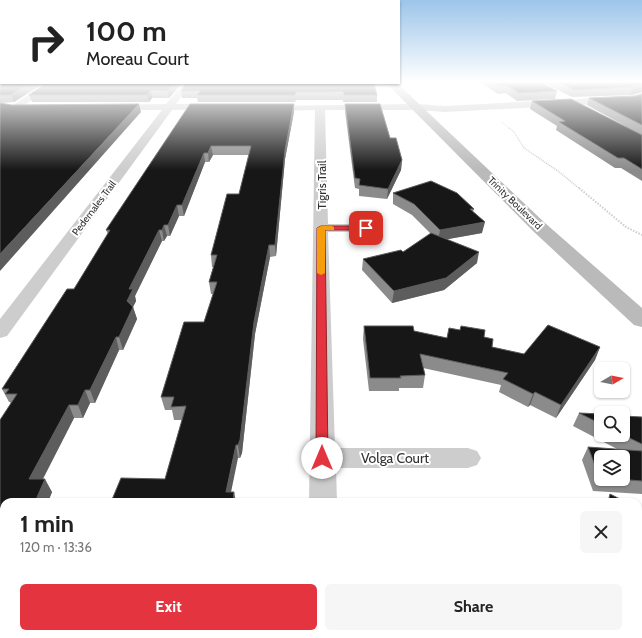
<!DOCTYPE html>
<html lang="en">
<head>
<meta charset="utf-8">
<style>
	:root { --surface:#fff; --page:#f6f6f6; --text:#222; --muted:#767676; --accent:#e4343f }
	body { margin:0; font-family:Cabin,sans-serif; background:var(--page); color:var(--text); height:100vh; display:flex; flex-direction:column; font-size:15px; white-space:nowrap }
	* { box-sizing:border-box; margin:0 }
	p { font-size:13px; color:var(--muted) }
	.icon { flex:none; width:22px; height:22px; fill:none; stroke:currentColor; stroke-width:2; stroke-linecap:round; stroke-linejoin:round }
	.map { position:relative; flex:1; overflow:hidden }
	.drawer { position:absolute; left:0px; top:498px; width:642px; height:140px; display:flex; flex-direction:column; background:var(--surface); border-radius:12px 12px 0 0; box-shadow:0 1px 3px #0004 }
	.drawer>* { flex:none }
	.hud { position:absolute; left:0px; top:0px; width:400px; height:84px; box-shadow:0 1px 3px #0004; background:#fff; color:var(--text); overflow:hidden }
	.needle { width:26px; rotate:80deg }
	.buttons { position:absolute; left:594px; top:362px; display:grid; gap:8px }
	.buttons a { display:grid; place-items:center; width:36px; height:36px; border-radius:6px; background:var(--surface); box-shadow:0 1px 3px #0004; font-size:20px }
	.pin { position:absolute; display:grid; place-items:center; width:34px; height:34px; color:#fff; margin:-17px; border-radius:8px; box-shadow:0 2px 6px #0006 }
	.me { position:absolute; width:44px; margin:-22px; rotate:0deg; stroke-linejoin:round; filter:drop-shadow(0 0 3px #0008) }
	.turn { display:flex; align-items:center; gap:14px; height:84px; padding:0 20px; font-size:18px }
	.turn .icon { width:52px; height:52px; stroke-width:2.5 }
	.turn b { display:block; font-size:28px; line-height:34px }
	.round { display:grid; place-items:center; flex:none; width:42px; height:42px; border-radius:6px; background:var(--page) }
	.headline { display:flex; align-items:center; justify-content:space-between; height:68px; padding:0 20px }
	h1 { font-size:24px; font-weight:700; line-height:30px }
	.action { display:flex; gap:8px; margin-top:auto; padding:8px 20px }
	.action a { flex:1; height:46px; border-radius:6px; background:var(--accent); color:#fff; font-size:16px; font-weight:700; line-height:46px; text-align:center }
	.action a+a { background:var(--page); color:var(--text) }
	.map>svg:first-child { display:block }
</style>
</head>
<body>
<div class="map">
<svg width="642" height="638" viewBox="0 0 642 638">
	<rect width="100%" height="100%" fill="#fff"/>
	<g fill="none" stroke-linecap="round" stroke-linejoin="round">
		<g stroke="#cdcdcd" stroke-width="1" stroke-dasharray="1 1" stroke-linecap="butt">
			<polyline points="419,81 436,92"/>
			<polyline points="502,122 510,129"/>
		</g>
		<polyline stroke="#cdcdcd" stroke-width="1.5" stroke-dasharray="1 1" stroke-linecap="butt" points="509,128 514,132 524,148 558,171 580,189"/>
		<polyline stroke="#cdcdcd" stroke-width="2" stroke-dasharray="1.5 1.5" stroke-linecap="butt" points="579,188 626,227 642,235"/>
		<g fill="#cdcdcd" fill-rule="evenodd">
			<polygon points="46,83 56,83 3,120 0,121 0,114"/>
			<polygon points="183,83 191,83 176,104 213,104 218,107 216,109 172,110 7,336 0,338 0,319 162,110 114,110 111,109 109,107 111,105 166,104"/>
			<polygon points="642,93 642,99 632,102 445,112 417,110 325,110 328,224 366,224 371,225 373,228 371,231 366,232 328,232 335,448 468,448 477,451 481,458 477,465 468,468 336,468 337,502 309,502 315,110 268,111 265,110 263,108 265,106 417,104 445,106 631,96"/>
			<rect x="308" y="634" width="34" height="4"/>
		</g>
		<polygon fill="#bababa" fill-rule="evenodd" points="386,83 397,83 545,223 642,308 642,327 634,325 533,231"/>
	</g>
	<g fill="#8b8b8b" fill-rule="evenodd">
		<polygon points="0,81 44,83 14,102 0,103"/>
		<polygon points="478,81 538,81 557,91 555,99 517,101 506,93 498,94"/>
		<polygon points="540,81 642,81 642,92 631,95 572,97"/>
		<polygon points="182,83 169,98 152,98 149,102 32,102 29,95"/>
		<polygon points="186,83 377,95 377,102 343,102 343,100 296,100 295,102 198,102 197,98 182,98 181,91"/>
		<polygon points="642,94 642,181 621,168 615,168 556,130 557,126 530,109 532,101 627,127 587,105 589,98 635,96"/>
		<polygon points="190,104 294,104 294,112 285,159 276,256 270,257 255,334 242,453 240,458 238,458 111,502 165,479 182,420 174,420 172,410 165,410 161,397 204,322 213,294 211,294 209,282 214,267 212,267 211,255 239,194 249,155 213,155 209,162 205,162 184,216 179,216 170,236 167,236 164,241 162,241 135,296 136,301 133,307 137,319 123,350 119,350 95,403 90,403 83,418 74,418 43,479 52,492 48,502 4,502 4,575 0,584 0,420 11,404 10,402 9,402 2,389 74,289 108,234 106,230"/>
		<polygon points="345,104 390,138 402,160 401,170 387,199 359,196 359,189 355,188 345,112"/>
		<polygon points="393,193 474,209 473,212 482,233 447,239 477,263 444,290 392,303 362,270 363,259 403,252 431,234 412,215 393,204"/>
		<polygon points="364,326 414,331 447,338 484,337 492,347 524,354 600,347 595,360 556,418 530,405 528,407 499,392 501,385 423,368 425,375 423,388 399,388 399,391 369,391 363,339"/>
		<path d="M579 413 601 414V435H623L642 417V494L593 491 582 460 588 447 619 450 573 426ZM601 457 623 479H601Z"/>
		<polygon points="638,508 642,510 642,619 638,616"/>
		<polygon points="220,634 219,638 89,638"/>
		<polygon points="390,634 598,634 599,638 390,638"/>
	</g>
	<g fill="#5d5d5d">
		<polygon points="30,83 44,83 14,102 11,95"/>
		<polygon points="174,83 182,83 169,98 168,91"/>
		<polygon points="642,85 642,92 631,95 633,87"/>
		<polygon points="151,90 152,98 149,102 147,95"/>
		<polygon points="139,104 141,112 0,271 0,254"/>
		<polygon points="294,104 294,112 285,159 276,256 275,245 285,150"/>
		<polygon points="211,146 213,155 209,162 208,153"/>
		<polygon points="204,153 205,162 184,216 182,205"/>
		<polygon points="402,160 401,170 387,199 388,189"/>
		<polygon points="177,205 179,216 170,236 168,225"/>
		<polygon points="485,222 482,233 438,241 440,230"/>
		<polygon points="164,225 167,236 164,241 162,230"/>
		<polygon points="159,230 162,241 135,296 136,301 133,307 137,319 123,350 119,337 127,301 129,289"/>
		<polygon points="269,245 270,257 255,334 242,453 240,458 238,445 254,322"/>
		<polygon points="479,252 477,263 444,290 392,303 394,291"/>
		<polygon points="116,337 119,350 95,403 90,390"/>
		<polygon points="600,347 595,360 556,418 561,405"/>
		<polygon points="85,390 90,403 83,418 78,405"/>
		<polygon points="535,392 530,405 528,407 533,394"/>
		<polygon points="69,405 74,418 36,492 29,479"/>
		<polygon points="236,445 238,458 229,502 226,492"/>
		<polygon points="45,479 52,492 48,502 35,502"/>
		<polygon points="234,492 236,502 233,502"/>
		<polygon points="4,544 4,575 0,584 0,552"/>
		<polygon points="215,634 220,634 219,638 216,638"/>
	</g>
	<g fill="#171717" stroke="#5d5d5d">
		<polygon points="0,81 1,81 1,83 30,83 11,95 0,95"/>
		<polygon points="491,81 538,81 557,91 519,93 507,86 499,86"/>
		<polygon points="556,81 642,81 642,85 633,87 574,90"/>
		<polygon points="46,83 174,83 168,91 151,90 147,95 29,95"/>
		<polygon points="186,83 374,83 377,95 344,95 343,92 296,92 295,95 197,95 200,91 181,91"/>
		<polygon points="642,94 642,125 589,98 635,96"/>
		<polygon points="571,99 642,135 642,169 624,158 618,158 559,122 565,121 532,101"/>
		<polygon points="0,103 12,105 139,104 0,254"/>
		<polygon points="190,104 294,104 285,150 275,245 269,245 254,322 240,440 238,445 236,445 226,492 234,492 233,502 241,502 111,502 121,478 165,479 186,406 171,407 174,397 161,397 184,322 204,322 217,282 209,282 217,255 211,255 227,194 239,194 251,146 211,146 208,153 204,153 182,205 177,205 168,225 164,225 162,230 159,230 129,289 133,289 127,301 133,307 119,337 116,337 90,390 85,390 78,405 69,405 29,479 45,479 35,502 4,502 4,544 0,552 0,420 17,394 5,394 9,389 2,389 67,289 74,289 110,230 106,230"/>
		<polygon points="345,104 380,104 390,138 396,138 402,160 388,189 359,185 360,179 355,178"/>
		<polygon points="431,181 457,193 474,209 470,209 485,222 440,230 414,204 393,193"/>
		<polygon points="431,233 479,252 446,278 394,291 363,259 401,250 403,252"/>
		<polygon points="548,325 600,347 561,405 535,392 533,394 503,379 508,373 420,354 425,375 400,376 401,378 370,378 364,326 413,326 414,331 447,338 449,328 460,330 461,326 485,330 484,337 493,339 492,347 524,354"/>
		<polygon points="579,413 601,414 601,424"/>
		<polygon points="623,416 642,417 642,444 623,435"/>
		<polygon points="588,447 642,451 642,481 618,479 623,479 623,457 601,457 601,478 600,478"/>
		<polygon points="610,494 626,502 608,502"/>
		<polygon points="638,508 642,510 642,601 638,599"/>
		<polygon points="90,634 215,634 210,634 209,638 89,638"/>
		<polygon points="394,634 469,634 470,638 394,638"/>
		<polygon points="513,634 598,634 599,638 514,638"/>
	</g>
	<linearGradient id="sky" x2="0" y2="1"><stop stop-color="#9cc5ea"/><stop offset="0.48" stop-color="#fff"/><stop offset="1" stop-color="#fff" stop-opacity="0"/></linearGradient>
	<rect width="642" height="170" fill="url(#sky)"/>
	<polygon fill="#e4343f" stroke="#942229" points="321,226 366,226 370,228 366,230 325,230 328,458 326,461 322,463 318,461 316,458 317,228"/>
	<polygon fill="#f59e0b" points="332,226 334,227 334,230 325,230 325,273 321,275 317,273 317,228 321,226"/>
	<g text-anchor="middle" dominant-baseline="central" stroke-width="4" stroke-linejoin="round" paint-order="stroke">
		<g font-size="10" fill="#303030" stroke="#fff">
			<text transform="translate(515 203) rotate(44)">Trinity Boulevard</text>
			<text transform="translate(94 208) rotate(-53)">Pedernales Trail</text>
		</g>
		<g font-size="12" fill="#303030" stroke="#fff">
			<text transform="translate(321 185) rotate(-90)">Tigris Trail</text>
		</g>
		<g font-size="14" fill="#303030" stroke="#fff">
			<text x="395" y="458">Volga Court</text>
		</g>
	</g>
</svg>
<div class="buttons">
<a><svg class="needle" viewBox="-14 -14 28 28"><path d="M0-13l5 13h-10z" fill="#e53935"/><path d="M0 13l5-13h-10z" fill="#767676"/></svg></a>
<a><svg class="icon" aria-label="search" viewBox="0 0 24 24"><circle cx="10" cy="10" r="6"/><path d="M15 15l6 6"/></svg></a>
<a><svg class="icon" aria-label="layers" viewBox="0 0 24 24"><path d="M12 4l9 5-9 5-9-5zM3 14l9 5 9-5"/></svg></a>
</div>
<div class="pin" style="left:366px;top:228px;background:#d93025"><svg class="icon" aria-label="arrive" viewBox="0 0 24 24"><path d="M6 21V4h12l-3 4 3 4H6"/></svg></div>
<svg class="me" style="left:322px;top:458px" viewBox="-20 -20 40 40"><circle r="19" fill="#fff"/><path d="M0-13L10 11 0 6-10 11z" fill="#e4343f"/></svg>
<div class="hud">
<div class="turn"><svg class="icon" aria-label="right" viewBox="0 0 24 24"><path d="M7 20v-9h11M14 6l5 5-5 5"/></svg><div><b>100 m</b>Moreau Court</div></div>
</div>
<section class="drawer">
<div class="headline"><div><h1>1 min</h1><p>120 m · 13:36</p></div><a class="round"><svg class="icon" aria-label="close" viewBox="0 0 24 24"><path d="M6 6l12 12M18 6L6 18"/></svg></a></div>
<div class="action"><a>Exit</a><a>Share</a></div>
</section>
</div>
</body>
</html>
